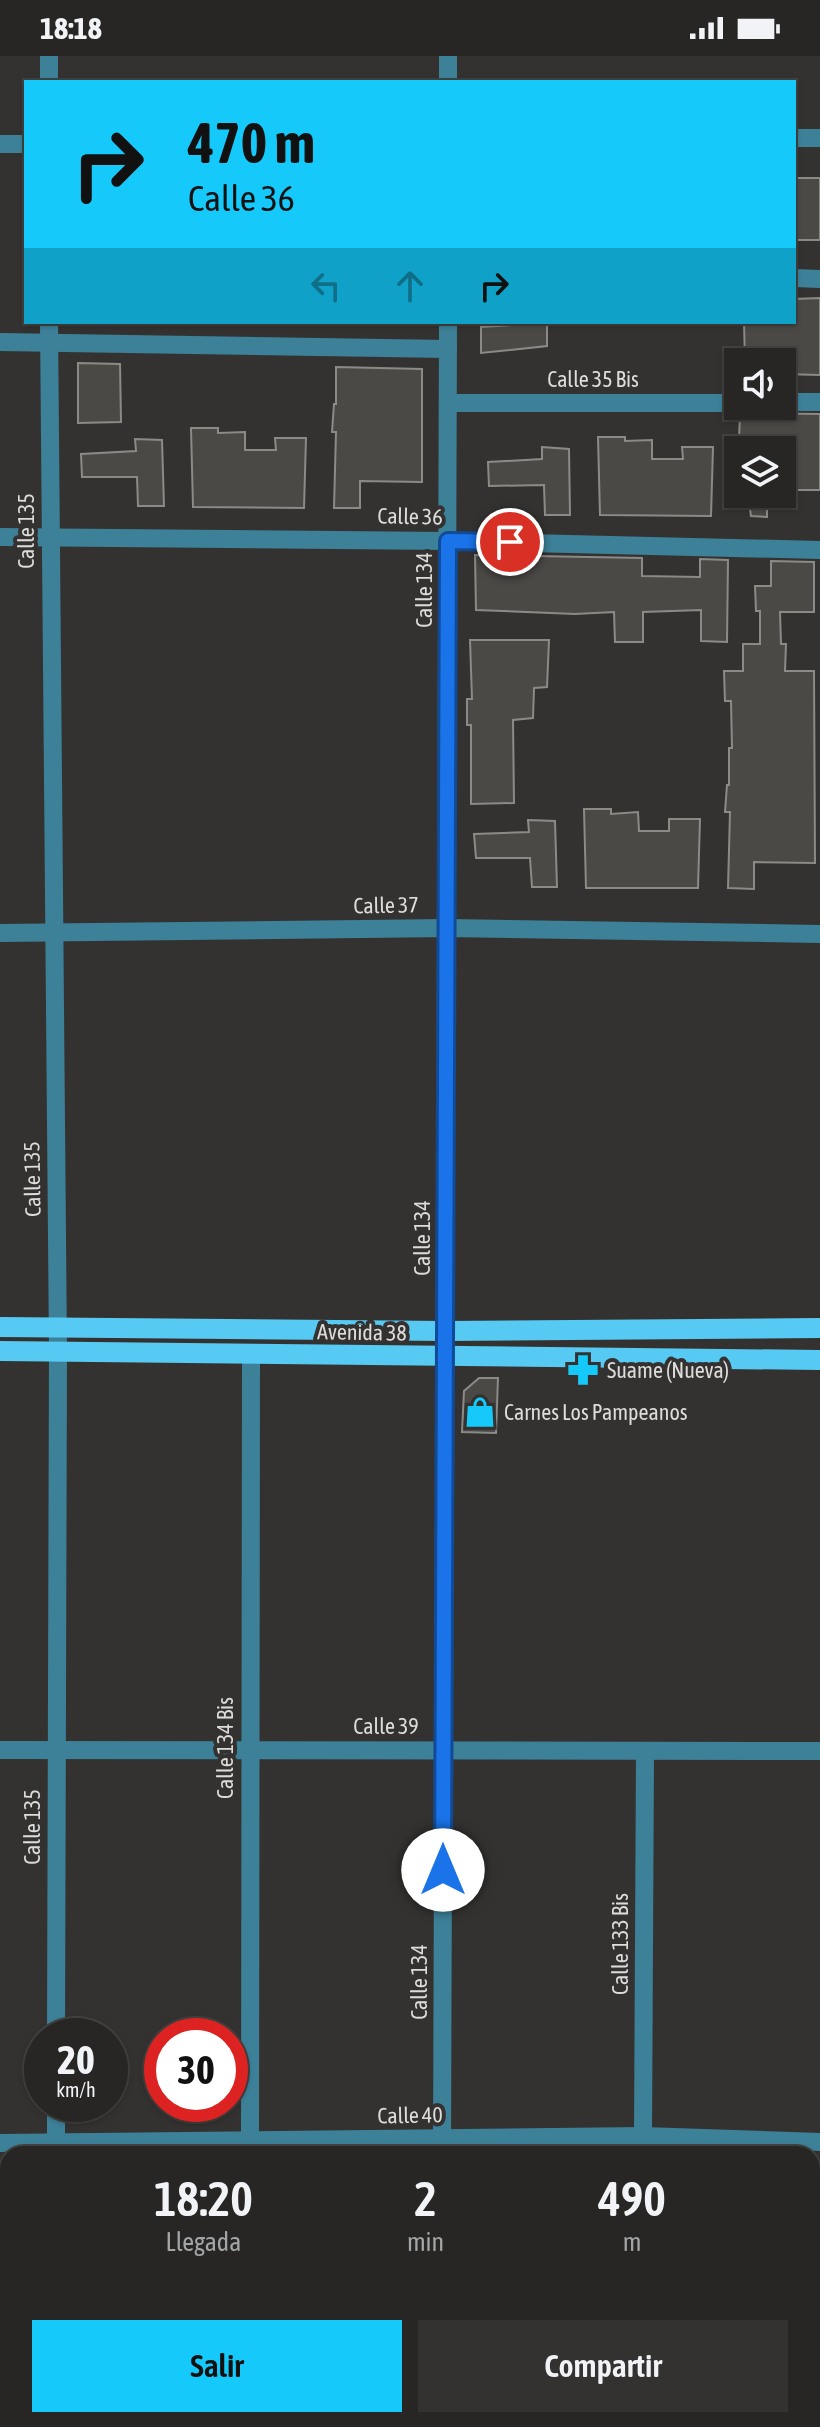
<!DOCTYPE html>
<html lang="es">
<head>
<meta charset="utf-8">
<style>
	:root { --surface:#272624; --page:#333231; --text:#f1f3f6; --muted:#a4a5a6; --line:#434341; --accent:#15cafb }
	body { margin:0; font-family:"Asap Condensed",sans-serif; background:var(--page); color:var(--text); height:100vh; display:flex; flex-direction:column; font-size:30px; white-space:nowrap }
	* { box-sizing:border-box; margin:0 }
	p { font-size:26px; color:var(--muted) }
	.icon { flex:none; width:44px; height:44px; fill:none; stroke:currentColor; stroke-width:2; stroke-linecap:round; stroke-linejoin:round }
	.map { position:relative; flex:1; overflow:hidden }
	.side { position:absolute; left:0px; top:2090px; width:820px; height:282px; display:flex; flex-direction:column; background:var(--surface); border-radius:24px 24px 0 0; box-shadow:0 2px 6px #0004,0 0 0 2px var(--line) }
	.side>* { flex:none }
	.guide { position:absolute; left:24px; top:24px; width:772px; height:244px; border-radius:0px; box-shadow:0 2px 6px #0004,0 0 0 2px var(--line); background:#15cafb; color:#111; overflow:hidden }
	.buttons { position:absolute; left:724px; top:292px; display:grid; gap:16px }
	.buttons a { display:grid; place-items:center; width:72px; height:72px; border-radius:0px; background:var(--surface); box-shadow:0 2px 6px #0004,0 0 0 2px var(--line); font-size:40px }
	.speed { position:absolute; left:24px; top:1962px; display:flex; gap:16px; font-size:40px; font-weight:700; text-align:center }
	.speed>* { display:grid; place-content:center; width:104px; height:104px; border-radius:50%; background:var(--surface); box-shadow:0 2px 6px #0004,0 0 0 2px var(--line); line-height:1 }
	.speed small { font-size:20px; font-weight:400 }
	.speed .limit { border:12px solid #d22; background:#fff; color:#111 }
	.pin { position:absolute; display:grid; place-items:center; width:68px; height:68px; color:#fff; margin:-34px; border:4px solid #fff; border-radius:50%; box-shadow:0 2px 8px #0007 }
	.me { position:absolute; width:88px; margin:-44px; rotate:0deg; stroke-linejoin:round; filter:drop-shadow(0 0 6px #0008) }
	.turn { display:flex; align-items:center; gap:28px; height:168px; padding:0 32px; font-size:36px }
	.turn .icon { width:104px; height:104px; stroke-width:2.5 }
	.turn b { display:block; font-size:56px; line-height:68px }
	.lanes { display:flex; align-items:center; height:76px; padding:0 32px; background:#0003; justify-content:center; gap:40px; direction:ltr }
	.lanes .off { opacity:.35 }
	.eta { display:flex; justify-content:space-evenly; align-items:center; height:136px; text-align:center }
	.eta b { font-size:48px; font-weight:600; line-height:56px }
	.cta { display:flex; gap:16px; margin-top:auto; padding:16px 32px }
	.cta a { flex:1; height:92px; border-radius:0px; background:var(--accent); color:#111; font-size:32px; font-weight:600; line-height:92px; text-align:center }
	.cta a+a { background:var(--page); color:var(--text) }
	.status { display:flex; justify-content:space-between; align-items:center; height:56px; padding:0 40px; background:var(--surface); direction:ltr }
	.status svg { height:22px; fill:currentColor }
	.map>svg:first-child { display:block }
</style>
</head>
<body>
<div class="status"><b>18:18</b><svg viewBox="0 0 49 12"><path d="M0 12V9h3v3zM5 12V6h3v6zM10 12V3h3v9zM15 12V0h3v12zM26 1h20v11H26zM47 4h2v5h-2z"/></svg></div>
<div class="map">
<svg width="820" height="2371" viewBox="0 0 820 2371">
	<rect width="100%" height="100%" fill="#343230"/>
	<g fill="#4a4946" stroke="#8c8a87" stroke-width="2">
		<rect x="794" y="122" width="26" height="62"/>
		<polygon points="820,242 820,319 782,318 782,306 745,306 744,266 794,266 794,243"/>
		<polygon points="547,267 547,290 481,297 481,271"/>
		<polygon points="78,307 120,308 121,366 78,367"/>
		<polygon points="336,311 422,313 422,426 360,425 360,452 334,452 336,376 332,376 334,348 336,348"/>
		<polygon points="745,357 820,358 820,434 782,434 782,384 739,384 740,358"/>
		<polygon points="191,372 218,372 218,377 245,376 245,394 276,394 275,382 306,382 304,452 193,451"/>
		<polygon points="598,381 625,381 625,385 652,384 652,403 683,403 682,391 713,391 711,460 600,459"/>
		<polygon points="135,383 162,384 164,450 138,450 137,421 82,421 81,398 136,395"/>
		<polygon points="542,391 569,393 570,459 545,459 544,429 489,430 488,406 542,403"/>
		<polygon points="742,438 767,438 767,461 751,460 750,453 741,453"/>
		<polygon points="475,499 642,502 642,520 700,521 700,503 728,504 727,586 701,585 701,554 643,556 643,586 615,586 614,556 575,558 476,554"/>
		<polygon points="771,505 814,506 814,556 780,556 781,588 786,588 785,615 814,615 815,807 754,806 754,833 728,832 730,756 725,756 727,729 729,729 729,692 732,692 731,645 725,645 724,615 743,615 743,588 760,588 760,555 756,555 755,530 771,530"/>
		<polygon points="470,584 549,584 547,631 534,632 533,662 513,664 514,747 471,748 471,669 467,669 467,643 472,643"/>
		<polygon points="584,753 611,753 611,758 638,756 639,775 669,775 669,763 700,763 698,832 586,832"/>
		<polygon points="528,764 555,765 557,831 532,831 530,802 476,802 474,778 529,776"/>
		<polygon points="479,1322 498,1322 496,1377 462,1376 464,1335"/>
	</g>
	<g fill="none" stroke-linecap="round" stroke-linejoin="round">
		<g stroke="#3d8199" stroke-width="18">
			<polyline points="49,26 49,0"/>
			<polyline points="448,26 448,0"/>
			<polyline points="794,82 820,82"/>
			<polyline points="0,88 26,88"/>
			<polyline points="794,222 820,223"/>
			<polyline points="49,266 58,1295 56,1980"/>
			<polyline points="0,286 448,293"/>
			<polyline points="782,346 820,346"/>
			<polyline points="448,347 738,347"/>
			<polyline points="0,481 448,485 820,494"/>
			<polyline points="0,877 448,872 820,878"/>
			<polyline points="0,1694 820,1695"/>
			<polyline points="56,2048 56,2097"/>
			<polyline points="643,2080 645,1696"/>
			<polyline points="250,2085 251,1298"/>
			<polyline points="0,2087 643,2080 820,2086"/>
			<polyline points="442,2098 448,266"/>
			<polyline points="58,2364 58,2371"/>
			<polyline points="444,2364 444,2371"/>
		</g>
		<g stroke="#56caf2" stroke-width="20">
			<polyline points="0,1271 445,1275 820,1272"/>
			<polyline points="0,1295 820,1304"/>
		</g>
	</g>
	<g fill="none" stroke-linecap="round" stroke-linejoin="round">
		<defs>
			<polyline id="route" points="443,1814 448,485 510,486"/>
		</defs>
		<use href="#route" stroke="#114b97" stroke-width="20"/>
		<use href="#route" stroke="#1a73e8" stroke-width="14"/>
	</g>
	<defs>
		<symbol id="pharmacy-bare" viewBox="-9 -9 18 18"><path d="M-2-6h4v4h4v4h-4v4h-4v-4h-4v-4h4Z" fill="#15cafb" stroke="#343230" stroke-width="2.5" paint-order="stroke"/></symbol>
		<symbol id="shop-bare" viewBox="-9 -9 18 18"><path d="M-5-2.5h2.3a2.7 3.5 0 0 1 5.4 0H5L5.5 6h-11ZM-1.5-2.5h3a1.5 2.3 0 0 0-3 0Z" fill="#15cafb" stroke="#343230" stroke-width="2.5" paint-order="stroke"/></symbol>
	</defs>
	<g fill-rule="evenodd">
		<use href="#pharmacy-bare" x="561" y="1292" width="44" height="44"/>
		<use href="#shop-bare" x="458" y="1334" width="44" height="44"/>
	</g>
	<g text-anchor="middle" dominant-baseline="central" stroke-width="8" stroke-linejoin="round" paint-order="stroke">
		<g font-size="22" fill="#dcdcda" stroke="#343230">
			<text x="593" y="323">Calle 35 Bis</text>
			<text transform="translate(410 460) rotate(1)">Calle 36</text>
			<text transform="translate(26 475) rotate(-90)">Calle 135</text>
			<text transform="translate(424 534) rotate(-90)">Calle 134</text>
			<text transform="translate(386 849) rotate(-1)">Calle 37</text>
			<text transform="translate(32 1123) rotate(-91)">Calle 135</text>
			<text transform="translate(422 1182) rotate(-90)">Calle 134</text>
			<text transform="translate(362 1276) rotate(1)">Avenida 38</text>
			<text x="386" y="1670">Calle 39</text>
			<text transform="translate(225 1692) rotate(-90)">Calle 134 Bis</text>
			<text transform="translate(32 1771) rotate(-90)">Calle 135</text>
			<text transform="translate(620 1888) rotate(-90)">Calle 133 Bis</text>
			<text transform="translate(419 1926) rotate(-90)">Calle 134</text>
			<text transform="translate(410 2059) rotate(-1)">Calle 40</text>
		</g>
		<g font-size="22" fill="#dcdcda" stroke="#343230" text-anchor="start">
			<text x="607" y="1314">Suame (Nueva)</text>
			<text x="504" y="1356">Carnes Los Pampeanos</text>
		</g>
	</g>
</svg>
<div class="buttons">
<a><svg class="icon" aria-label="sound" viewBox="0 0 24 24"><path d="M4 9h4l5-4v14l-5-4H4zM17 9q2 3 0 6"/></svg></a>
<a><svg class="icon" aria-label="layers" viewBox="0 0 24 24"><path d="M12 4l9 5-9 5-9-5zM3 14l9 5 9-5"/></svg></a>
</div>
<div class="speed"><div>20<small>km/h</small></div><div class="limit">30</div></div>
<div class="pin" style="left:510px;top:486px;background:#d93025"><svg class="icon" aria-label="arrive" viewBox="0 0 24 24"><path d="M6 21V4h12l-3 4 3 4H6"/></svg></div>
<svg class="me" style="left:443px;top:1814px" viewBox="-20 -20 40 40"><circle r="19" fill="#fff"/><path d="M0-13L10 11 0 6-10 11z" fill="#1a73e8"/></svg>
<div class="guide">
<div class="turn"><svg class="icon" aria-label="right" viewBox="0 0 24 24"><path d="M7 20v-9h11M14 6l5 5-5 5"/></svg><div><b>470 m</b>Calle 36</div></div>
<div class="lanes"><svg class="icon off" aria-label="left" viewBox="0 0 24 24"><path d="M17 20v-9H6M10 6l-5 5 5 5"/></svg><svg class="icon off" aria-label="ahead" viewBox="0 0 24 24"><path d="M12 20V5M6 11l6-6 6 6"/></svg><svg class="icon" aria-label="right" viewBox="0 0 24 24"><path d="M7 20v-9h11M14 6l5 5-5 5"/></svg></div>
</div>
<section class="side">
<div class="eta">
<div><b>18:20</b><p>Llegada</p></div>
<div><b>2</b><p>min</p></div>
<div><b>490</b><p>m</p></div>
</div>
<div class="cta"><a>Salir</a><a>Compartir</a></div>
</section>
</div>
</body>
</html>
